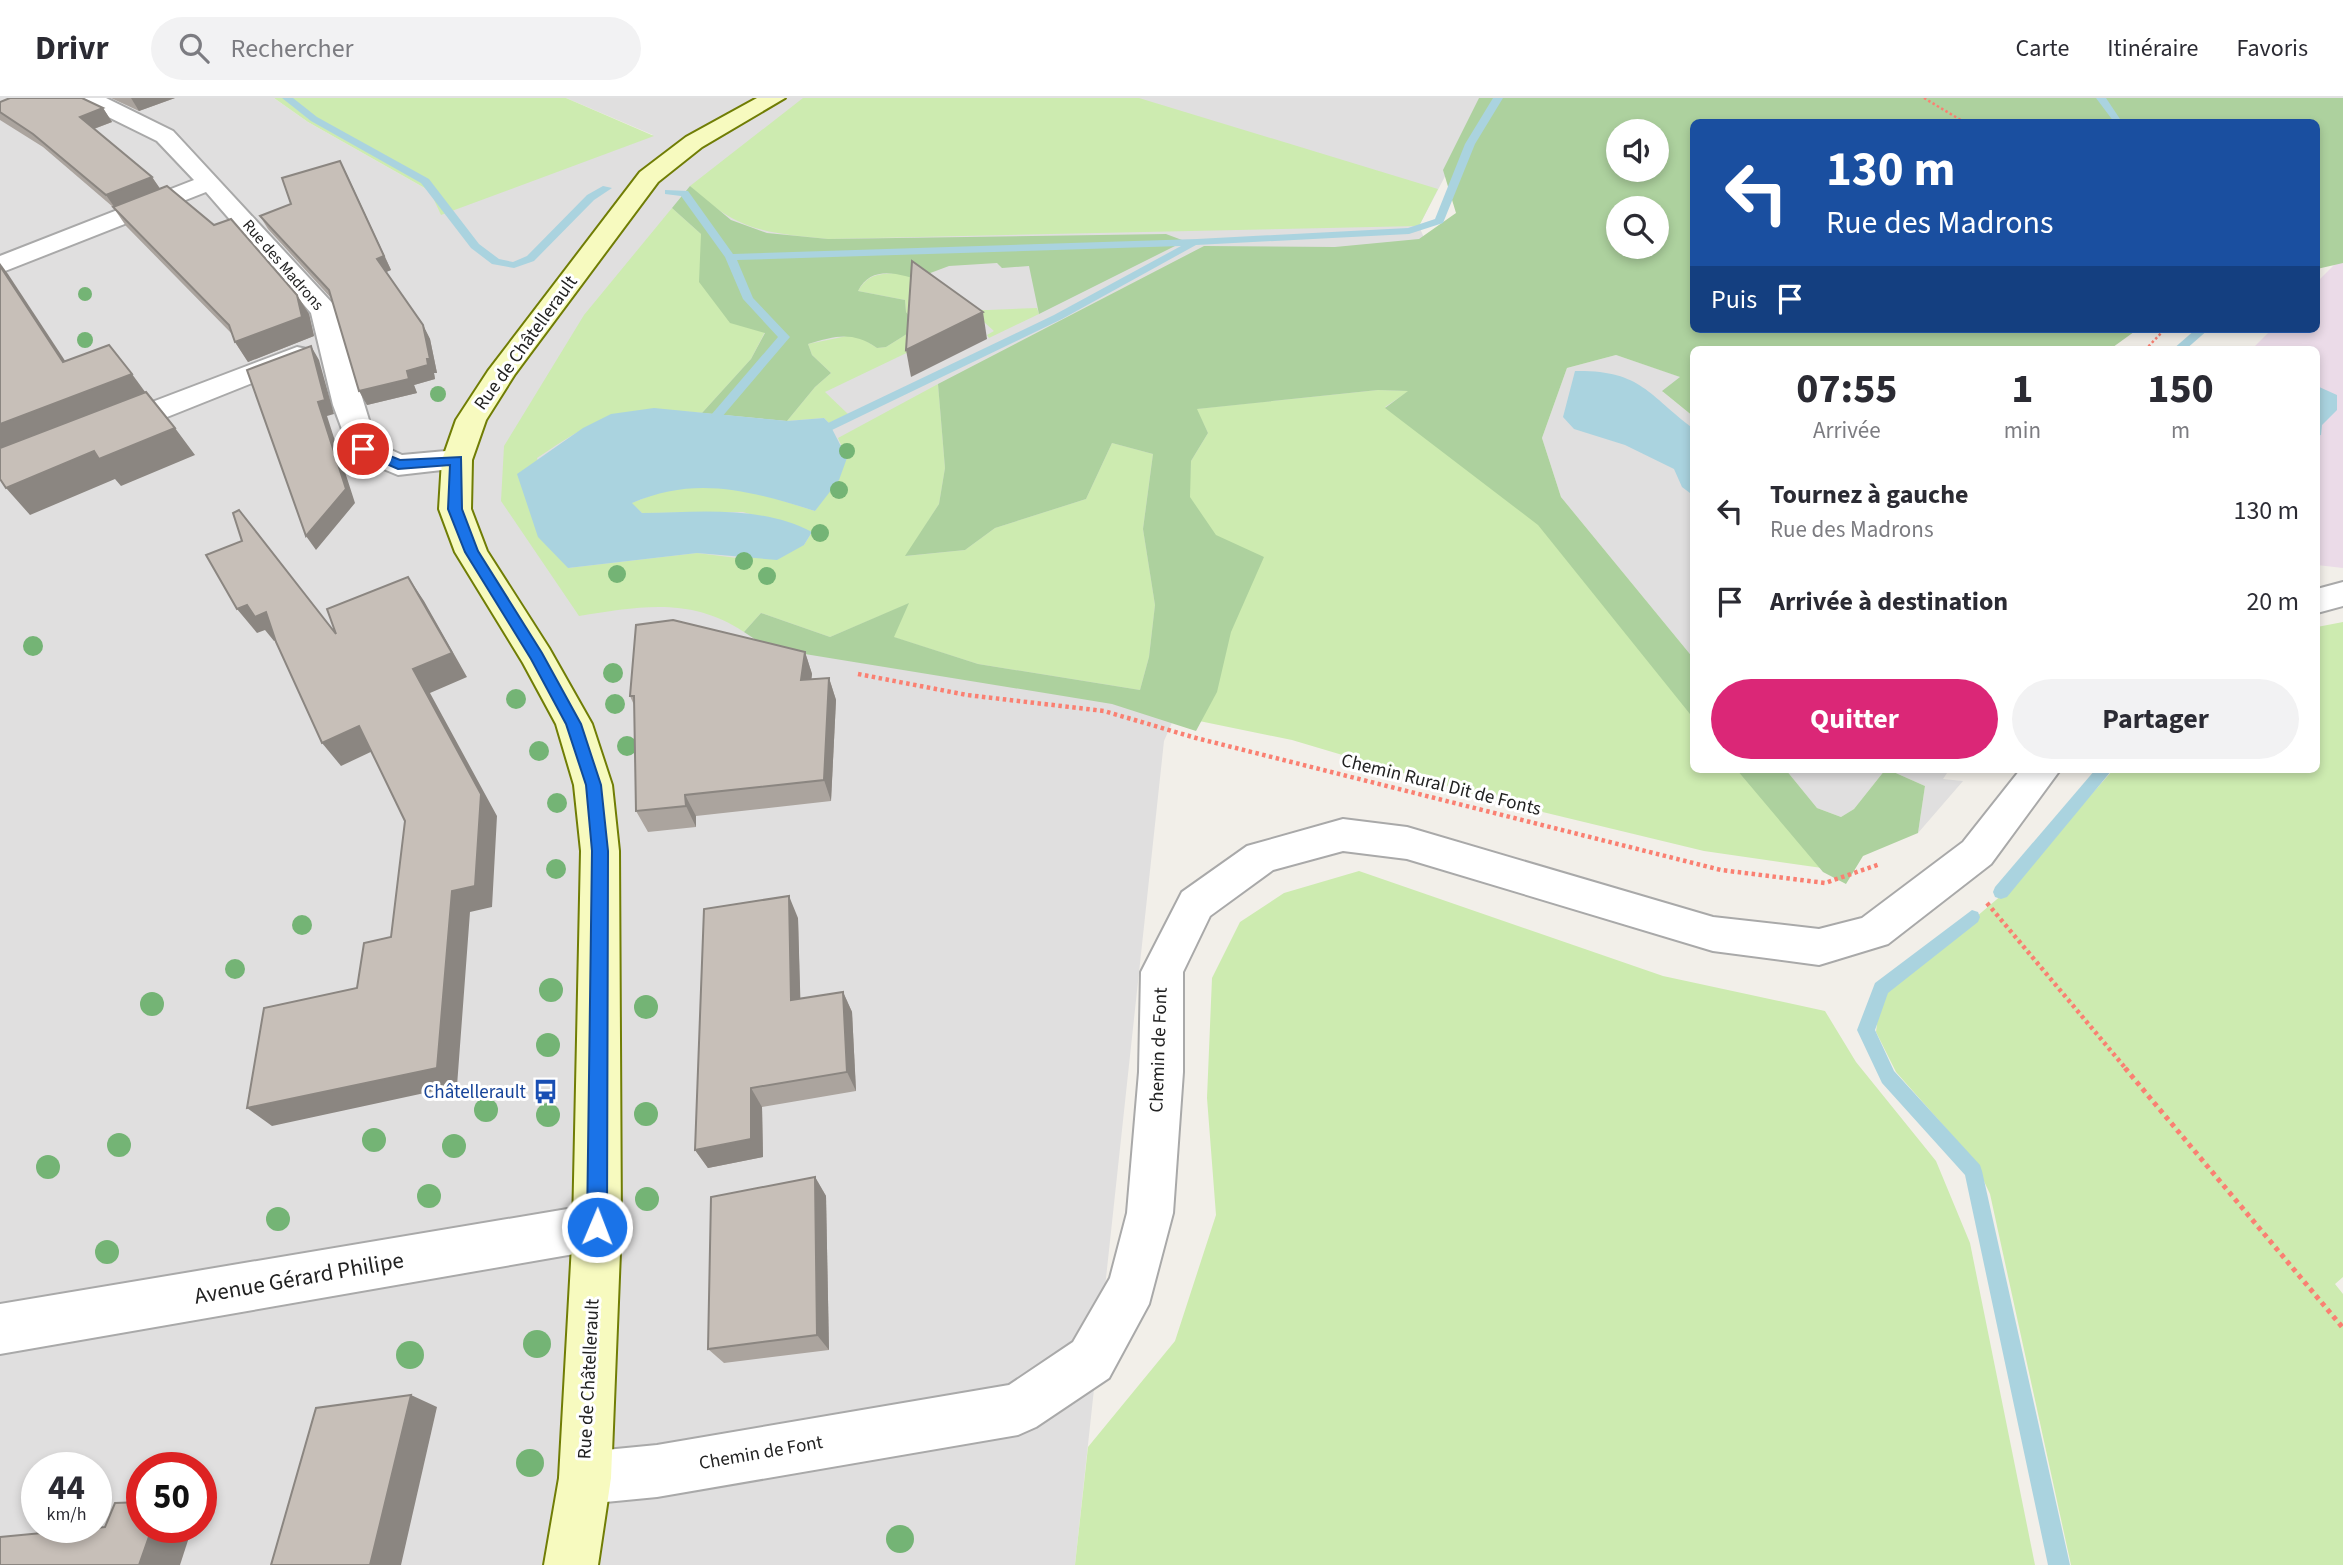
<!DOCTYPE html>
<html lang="fr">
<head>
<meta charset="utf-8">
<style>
	:root { --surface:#fff; --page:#f2f2f3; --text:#2b2b33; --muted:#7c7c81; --line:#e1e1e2; --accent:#db2777 }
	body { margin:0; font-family:"Source Sans 3",sans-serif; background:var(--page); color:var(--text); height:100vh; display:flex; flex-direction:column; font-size:26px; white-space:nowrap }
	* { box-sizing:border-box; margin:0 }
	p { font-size:23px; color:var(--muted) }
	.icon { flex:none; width:38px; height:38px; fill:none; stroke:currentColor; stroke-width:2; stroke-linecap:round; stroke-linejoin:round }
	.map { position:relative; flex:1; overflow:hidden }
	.drawer { position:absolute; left:1690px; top:248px; width:630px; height:427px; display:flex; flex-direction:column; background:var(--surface); border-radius:10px; box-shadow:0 4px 10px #0003 }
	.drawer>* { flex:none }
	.banner { position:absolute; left:1690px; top:21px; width:630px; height:214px; border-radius:10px; box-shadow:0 4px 10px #0003; background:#1a4fa0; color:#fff; overflow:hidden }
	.buttons { position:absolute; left:1606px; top:21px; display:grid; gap:14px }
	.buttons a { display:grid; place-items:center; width:63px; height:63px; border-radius:50%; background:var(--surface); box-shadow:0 4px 10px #0003; font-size:35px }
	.speed { position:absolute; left:21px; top:1354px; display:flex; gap:14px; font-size:35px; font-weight:700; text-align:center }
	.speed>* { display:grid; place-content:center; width:91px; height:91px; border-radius:50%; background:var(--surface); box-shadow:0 4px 10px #0003; line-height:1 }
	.speed small { font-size:18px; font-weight:400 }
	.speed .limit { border:10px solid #d22; background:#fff; color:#111 }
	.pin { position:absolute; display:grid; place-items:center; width:60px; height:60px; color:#fff; margin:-30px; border:4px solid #fff; border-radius:50%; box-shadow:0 2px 7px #0007 }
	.me { position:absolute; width:77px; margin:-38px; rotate:1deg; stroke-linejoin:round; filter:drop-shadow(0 0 5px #0008) }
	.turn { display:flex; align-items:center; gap:24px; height:147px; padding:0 21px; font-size:32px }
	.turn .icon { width:91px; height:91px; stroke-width:2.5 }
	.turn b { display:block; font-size:49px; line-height:60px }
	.then { display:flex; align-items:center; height:66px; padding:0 21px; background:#0003; gap:14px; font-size:26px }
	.eta { display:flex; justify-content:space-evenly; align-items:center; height:119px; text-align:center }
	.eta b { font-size:42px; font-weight:700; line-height:49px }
	.cta { display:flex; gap:14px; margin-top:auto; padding:14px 21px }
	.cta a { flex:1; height:80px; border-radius:42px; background:var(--accent); color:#fff; font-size:28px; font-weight:700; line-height:80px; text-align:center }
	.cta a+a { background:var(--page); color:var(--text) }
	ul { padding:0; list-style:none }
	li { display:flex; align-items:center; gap:21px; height:91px; padding:0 21px }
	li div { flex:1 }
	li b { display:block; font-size:26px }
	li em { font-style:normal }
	header { display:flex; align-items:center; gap:42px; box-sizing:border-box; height:98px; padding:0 35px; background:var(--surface); border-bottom:2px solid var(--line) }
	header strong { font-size:33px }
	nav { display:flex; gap:38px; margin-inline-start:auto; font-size:24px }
	.search { width:490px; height:63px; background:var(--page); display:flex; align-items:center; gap:18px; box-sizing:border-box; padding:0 24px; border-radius:38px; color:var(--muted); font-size:26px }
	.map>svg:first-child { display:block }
</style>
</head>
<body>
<header>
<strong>Drivr</strong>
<div class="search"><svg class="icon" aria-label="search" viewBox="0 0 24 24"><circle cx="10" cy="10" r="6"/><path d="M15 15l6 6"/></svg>Rechercher</div>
<nav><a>Carte</a><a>Itinéraire</a><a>Favoris</a></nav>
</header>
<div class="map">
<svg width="2343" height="1467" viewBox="0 0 2343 1467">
	<rect width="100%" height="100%" fill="#f2efe9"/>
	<g fill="#e0dfdf" fill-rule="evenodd">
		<path d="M0 0H274L308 24 430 93 653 37 566 0H1486L1419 128 1537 406 1230 492 1164 643 1075 1467H0ZM37 1370H96V1430H37ZM142 1370H201V1430H142Z"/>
		<polygon points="1616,257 1681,279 1663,294 1694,319 1694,561 1561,399 1542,340 1567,270"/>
		<polygon points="1786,672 1885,672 1854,711 1841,719 1817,710"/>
		<polygon points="1889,672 1949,672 1943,681 1963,683 1918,735 1925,688"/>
	</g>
	<polygon fill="#ebdbe8" points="2343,163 2343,470 2317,467 2317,252 2251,252 2272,231 2317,231 2317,184 2336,165"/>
	<g fill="#cdebb0">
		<polygon points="274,0 566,0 654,38 441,117 430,93 308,24"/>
		<path d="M803 0H1139L1438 91 1419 128 828 141C765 135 737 133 690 88Z"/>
		<path d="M672 110 701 136 702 156 765 234 751 261 702 315C619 307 605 315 537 360L568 470 697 455 737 460 804 447 812 434 743 414 642 415 631 405C643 401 655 395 667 392 715 379 770 399 815 413L847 360 838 340 938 286 945 370 939 406 906 458 965 452 995 430 1086 401 1112 345 1153 356 1143 431 1155 507 1149 559 1140 592 978 566 893 539 908 506 830 539 761 515 744 534C690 498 638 509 579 518L501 403 504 348 584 217Z"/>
		<path d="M900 175 924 184 914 215 1037 210 1039 216 989 240 987 237 994 233 984 224 967 226 825 294 848 316 829 325 824 320 787 323 815 289 831 275 812 257 808 246 847 238 860 239 877 250 886 249 918 229 906 214 905 202 858 193C869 175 879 176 900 175Z"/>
		<polygon points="1378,292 1409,293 1385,309 1538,409 1694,600 1694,672 1753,672 1836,772 1704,753 1497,703 1292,642 1175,618 1191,363 1208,335 1196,311"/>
		<polygon points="2343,524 2343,1179 2335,1186 2343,1196 2343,1467 2071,1467 1990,1096 1974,1062 1896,974 1876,934 1880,901 2003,796 2113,672 2317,672 2317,529"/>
		<polygon points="1359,773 1663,878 1825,913 1856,964 1936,1063 1970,1145 2035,1467 1075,1467 1088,1349 1175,1243 1216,1117 1207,1000 1212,880 1240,824 1284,795"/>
	</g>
	<g fill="#add19e" fill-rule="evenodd">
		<path d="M1479 0H2343V165L2317 171V24H1694V231H2138L2109 252H1694V319L1662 293 1680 279 1616 257 1567 270 1542 340 1561 399 1694 561V621L1538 427 1385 310 1408 293 1378 292 1197 311 1208 335 1191 363 1190 399 1216 437 1264 459 1231 534 1217 594 1196 633 1112 606 768 550 744 534 761 515 830 539 909 505 894 539 978 566 1140 592 1149 559 1155 507 1143 431 1153 356 1112 345 1086 401 995 430 965 452 905 458 939 406 945 370 938 286 1204 148 1335 149 1419 141 1456 115 1443 72ZM1619 33H1657V72H1619ZM1619 110H1657V149H1619Z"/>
		<path d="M690 88 731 122 767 135 828 141 1166 136 1182 142 1175 148 1039 216 1029 168 1002 170 997 165 949 168 925 177 924 184C900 176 872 166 858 193L905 202 906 214 918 229 886 249 877 250C852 233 836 238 808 246L812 257 831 275 815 289 787 323 702 315 751 261 765 235 730 225 699 184 701 136 672 110Z"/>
		<polygon points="1737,672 1786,672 1817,710 1841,719 1854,711 1885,672 1889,672 1925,688 1918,735 1863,758 1846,786 1823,774"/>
	</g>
	<g fill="#aad3df">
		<path d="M1575 273C1641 272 1647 296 1694 331V398L1682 389 1674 371 1625 347 1574 331 1563 319Z"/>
		<polygon points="2317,288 2337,297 2337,312 2322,327 2321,337 2317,338"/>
		<path d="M654 310 787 323 824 320 829 325 847 360 839 382 815 413C750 393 697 377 632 405L642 415C699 414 760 407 812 434L804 447 777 462 697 455 568 470 538 439 517 376 583 330 611 316Z"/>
	</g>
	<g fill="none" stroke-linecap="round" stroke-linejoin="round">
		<g fill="#aad3df" fill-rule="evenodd">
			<polygon points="282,0 293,0 317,19 429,81 479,146 499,161 513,164 527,158 587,97 603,88 612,90 594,102 534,163 514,170 492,166 471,150 421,85 311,23"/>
			<polygon points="1493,0 1503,0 1475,46 1443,125 1409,136 1196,147 1062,221 832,332 828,331 828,325 1054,217 1181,148 737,162 753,200 790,239 721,320 713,320 711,317 778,239 743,201 725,159 681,98 665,96 665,92 688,93 733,156 1197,141 1408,130 1435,121 1465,46"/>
			<polygon points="2096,0 2106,0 2122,24 2114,24"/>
			<polygon points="2196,231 2209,231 2185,252 2172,252"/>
			<polygon points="2095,672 2112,672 2007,799 2001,801 1995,799 1993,794 1995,789"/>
			<polygon points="1972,812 1978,814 1980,819 1978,824 1888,895 1875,932 1894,973 1980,1067 1982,1073 2070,1467 2048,1467 1965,1077 1882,985 1857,932 1875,885"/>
		</g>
		<defs>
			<g id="minor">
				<polygon points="77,0 106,0 173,33 334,207 376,345 402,357 457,352 468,355 472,362 468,369 398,377 352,358 333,307 311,215 206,94 0,175 0,158 194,82 157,43 80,5"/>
				<polygon points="297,249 307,251 311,257 307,263 122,337 112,339 102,337 97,330 102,323"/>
				<polygon points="2343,484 2343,508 2317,515 2317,491"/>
				<polygon points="2020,672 2060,672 1991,766 1888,846 1819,867 1713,853 1407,761 1343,753 1273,772 1210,818 1183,874 1183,974 1173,1115 1149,1206 1109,1280 1036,1329 1018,1337 657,1399 585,1406 566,1399 559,1380 566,1361 585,1354 657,1347 1009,1287 1073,1244 1110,1180 1127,1115 1139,974 1141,874 1182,794 1247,748 1343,721 1407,729 1713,819 1819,831 1862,820 1963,744"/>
				<polygon points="597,1106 614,1112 621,1129 614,1146 597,1152 0,1256 0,1206"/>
			</g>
			<polygon id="secondary" points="757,0 785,0 702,49 658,84 515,276 486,322 472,362 471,411 487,453 549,550 592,626 612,687 619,753 621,1129 611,1380 598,1467 544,1467 559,1380 573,1129 581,753 574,687 556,626 523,565 455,454 439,411 442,362 456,322 488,273 640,74 686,39"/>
		</defs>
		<use href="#minor" stroke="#a9a9a9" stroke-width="4"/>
		<use href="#secondary" stroke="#707d05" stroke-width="4"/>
		<g stroke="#fa8072" stroke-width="2.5" stroke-dasharray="2.5 2.5" stroke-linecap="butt">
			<polyline points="1924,0 1964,24"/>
			<polyline points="2145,252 2165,231"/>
		</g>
		<g stroke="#fa8072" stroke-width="4.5" stroke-dasharray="3.5 3.5" stroke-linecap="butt">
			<polyline points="858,576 967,597 1104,613 1196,640 1721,772 1825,785 1880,766"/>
			<polyline points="1987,805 2127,972"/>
		</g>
		<polyline stroke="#fa8072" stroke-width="5" stroke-dasharray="4.5 4.5" stroke-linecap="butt" points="2125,970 2343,1230"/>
		<use href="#minor" fill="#fff" fill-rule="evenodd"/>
		<use href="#secondary" fill="#f7fabf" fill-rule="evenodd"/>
	</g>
	<g fill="#74b475">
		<circle cx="85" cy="196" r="7"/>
		<circle cx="85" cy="242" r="8"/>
		<circle cx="438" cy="296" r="8"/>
		<circle cx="847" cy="353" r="8"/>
		<circle cx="839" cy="392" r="9"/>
		<circle cx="820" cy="435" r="9"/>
		<circle cx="744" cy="463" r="9"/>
		<circle cx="617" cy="476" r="9"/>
		<circle cx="767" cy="478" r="9"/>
		<circle cx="33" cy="548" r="10"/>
		<circle cx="613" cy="575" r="10"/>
		<circle cx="516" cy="601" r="10"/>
		<circle cx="615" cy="606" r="10"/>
		<circle cx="627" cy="648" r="10"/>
		<circle cx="539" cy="653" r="10"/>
		<circle cx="557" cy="705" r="10"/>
		<circle cx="556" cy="771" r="10"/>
		<circle cx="302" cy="827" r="10"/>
		<circle cx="235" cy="871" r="10"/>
		<circle cx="551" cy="892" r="12"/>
		<circle cx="152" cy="906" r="12"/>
		<circle cx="646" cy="909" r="12"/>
		<circle cx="548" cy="947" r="12"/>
		<circle cx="486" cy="1012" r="12"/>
		<circle cx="646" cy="1016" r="12"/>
		<circle cx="548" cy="1017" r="12"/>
		<circle cx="374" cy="1042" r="12"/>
		<circle cx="119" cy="1047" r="12"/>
		<circle cx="454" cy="1048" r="12"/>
		<circle cx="48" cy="1069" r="12"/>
		<circle cx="429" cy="1098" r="12"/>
		<circle cx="647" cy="1101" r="12"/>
		<circle cx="278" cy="1121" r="12"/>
		<circle cx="107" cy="1154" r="12"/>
		<circle cx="537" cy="1246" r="14"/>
		<circle cx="410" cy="1257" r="14"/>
		<circle cx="530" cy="1365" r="14"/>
		<circle cx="900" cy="1441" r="14"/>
	</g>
	<g fill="#aba49e">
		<polygon points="111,0 175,0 139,13"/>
		<polygon points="0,4 103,10 112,24 94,31 152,79 160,91 297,197 309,216 314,238 248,264 235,244 233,237 126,128 113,109 43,49 0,22"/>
		<polygon points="347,77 391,172 386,174 423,227 430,241 437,275 434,275 435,281 414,287 417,295 367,307 331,200 268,131 260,118 291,106"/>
		<polygon points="805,554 812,576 811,581 829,580 836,602 831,703 696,718 696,729 648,734 636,713 634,607 630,598"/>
		<polygon points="798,820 800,901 843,894 852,914 856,993 762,1009 763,1059 708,1070 695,1052"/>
		<polygon points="815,1079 826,1098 829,1252 724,1265 708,1251"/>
	</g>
	<g fill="#8b8681">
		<polygon points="131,0 175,0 139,13"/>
		<polygon points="103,10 112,24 88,33 80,19"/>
		<polygon points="340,63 347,77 391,172 384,175 377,161"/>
		<polygon points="152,79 161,92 115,110 106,97"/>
		<polygon points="0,165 8,176 83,290 63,264 0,168"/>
		<polygon points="297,197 309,216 314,238 248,264 235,244"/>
		<polygon points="983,214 987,241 911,279 906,252"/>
		<polygon points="423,227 430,241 437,275 434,275 435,281 414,287 417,295 367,307 359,293 407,273"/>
		<polygon points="311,248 319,262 334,316 327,318 355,405 316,452 306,438 318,304"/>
		<polygon points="132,276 151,302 0,360 0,326"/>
		<polygon points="175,330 195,357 121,388 115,381 30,417 6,390 94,353"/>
		<polygon points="408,479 424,503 467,579 430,595 497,718 492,809 470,814 457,988 272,1028 247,1010 437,970"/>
		<polygon points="247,507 266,514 285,539 274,543 265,532 257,535 237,511"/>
		<polygon points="805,554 812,576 809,604 801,582"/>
		<polygon points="829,580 836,602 831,703 824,682"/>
		<polygon points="359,628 377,651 341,668 322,645"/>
		<polygon points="685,697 696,718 696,729 686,708"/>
		<polygon points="789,798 798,820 801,922 791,902"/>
		<polygon points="843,894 852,914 856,993 847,974"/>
		<polygon points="751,990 762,1009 763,1059 708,1070 695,1052"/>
		<polygon points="815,1079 826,1098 829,1252 817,1237"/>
		<polygon points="411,1297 437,1309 401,1467 370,1467"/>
		<polygon points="152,1430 192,1430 180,1467 139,1467"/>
	</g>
	<g fill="#c7bfb8" stroke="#8b8681" stroke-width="2">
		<polygon points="10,0 82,0 103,10 80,19 152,79 106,97 33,36 0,14 0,4"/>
		<polygon points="340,63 384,158 377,161 423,227 430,261 427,261 428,267 407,273 409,281 359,293 329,192 260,118 291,106 282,80"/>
		<polygon points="167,88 214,127 231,121 297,197 302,219 235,244 229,227 113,109"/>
		<polygon points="912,163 983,214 906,252"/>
		<polygon points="0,168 63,264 109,247 132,276 0,326"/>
		<polygon points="311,248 325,302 318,304 346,391 306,438 247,272"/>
		<polygon points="146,294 175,330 99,361 94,353 6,390 0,381 0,350"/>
		<polygon points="239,412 336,536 327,511 408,479 452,555 413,571 481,696 475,788 452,793 437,970 247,1010 264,910 357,890 364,845 391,839 405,723 359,628 322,645 276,544 266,514 255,519 247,507 237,511 206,457 242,443 233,415"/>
		<polygon points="673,522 805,554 801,582 829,580 824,682 685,697 686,708 636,713 634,598 630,598 636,527"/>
		<polygon points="789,798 791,902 843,894 847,974 751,990 751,1041 695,1052 704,811"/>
		<polygon points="815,1079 817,1237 708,1251 711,1099"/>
		<polygon points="411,1297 370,1467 271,1467 316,1310"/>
		<polygon points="142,1404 142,1430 152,1430 139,1467 0,1467 0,1439 105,1429 115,1405"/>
	</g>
	<polygon fill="#1a73e8" stroke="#114b97" stroke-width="2" points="363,347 400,362 461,359 462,411 478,453 542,555 581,626 601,687 608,753 607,1129 604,1136 597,1139 590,1136 587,1129 592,753 586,687 566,626 531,561 465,454 448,411 450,367 398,371 359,354 357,351"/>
	<defs>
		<symbol id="bus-bare" viewBox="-9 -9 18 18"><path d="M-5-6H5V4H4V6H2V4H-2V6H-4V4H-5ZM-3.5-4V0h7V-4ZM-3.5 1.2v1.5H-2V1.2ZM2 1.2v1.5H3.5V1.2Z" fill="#1a4fb4" stroke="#fff" stroke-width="2.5" paint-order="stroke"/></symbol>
	</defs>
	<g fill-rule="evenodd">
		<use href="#bus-bare" x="528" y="976" width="35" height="35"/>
	</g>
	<g text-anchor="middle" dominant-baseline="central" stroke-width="6" stroke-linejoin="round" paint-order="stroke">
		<g font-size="16" fill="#222" stroke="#fff">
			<text transform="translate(283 167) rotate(49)">Rue des Madrons</text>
		</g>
		<g font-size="19" fill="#222" stroke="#fff">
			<text transform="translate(526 245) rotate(-54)">Rue de Châtellerault</text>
			<text transform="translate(1441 687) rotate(14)">Chemin Rural Dit de Fonts</text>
			<text transform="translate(1159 952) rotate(-88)">Chemin de Font</text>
			<text transform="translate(589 1281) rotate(-87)">Rue de Châtellerault</text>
			<text transform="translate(761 1355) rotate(-10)">Chemin de Font</text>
		</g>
		<g font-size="19" fill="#164399" stroke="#fff" text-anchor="end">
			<text x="526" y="994">Châtellerault</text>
		</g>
		<g font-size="23" fill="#222" stroke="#fff">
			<text transform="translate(299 1180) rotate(-10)">Avenue Gérard Philipe</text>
		</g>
	</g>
</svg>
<div class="buttons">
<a><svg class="icon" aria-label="sound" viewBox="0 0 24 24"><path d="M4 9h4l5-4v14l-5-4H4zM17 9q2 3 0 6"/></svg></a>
<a><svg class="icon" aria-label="search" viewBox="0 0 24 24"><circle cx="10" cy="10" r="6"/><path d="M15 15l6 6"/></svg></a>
</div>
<div class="speed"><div>44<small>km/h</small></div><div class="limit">50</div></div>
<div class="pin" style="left:363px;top:351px;background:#d93025"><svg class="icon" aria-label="arrive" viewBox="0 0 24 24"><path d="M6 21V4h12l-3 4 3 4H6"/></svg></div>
<svg class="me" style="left:597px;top:1129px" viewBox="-20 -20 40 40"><circle r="17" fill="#1a73e8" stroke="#fff" stroke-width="3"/><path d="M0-11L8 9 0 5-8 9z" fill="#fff"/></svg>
<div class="banner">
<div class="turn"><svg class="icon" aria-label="left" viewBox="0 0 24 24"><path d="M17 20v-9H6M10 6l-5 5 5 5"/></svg><div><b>130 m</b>Rue des Madrons</div></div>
<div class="then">Puis<svg class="icon" aria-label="arrive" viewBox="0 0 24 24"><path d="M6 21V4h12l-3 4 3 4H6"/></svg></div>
</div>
<section class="drawer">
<div class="eta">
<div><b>07:55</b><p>Arrivée</p></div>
<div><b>1</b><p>min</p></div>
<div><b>150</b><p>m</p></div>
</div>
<ul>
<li><svg class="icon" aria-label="left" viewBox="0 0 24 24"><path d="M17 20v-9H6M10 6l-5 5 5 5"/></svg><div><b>Tournez à gauche</b><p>Rue des Madrons</p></div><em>130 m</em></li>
<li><svg class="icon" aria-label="arrive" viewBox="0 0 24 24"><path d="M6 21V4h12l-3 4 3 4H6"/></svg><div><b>Arrivée à destination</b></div><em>20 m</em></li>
</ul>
<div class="cta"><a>Quitter</a><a>Partager</a></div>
</section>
</div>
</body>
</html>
